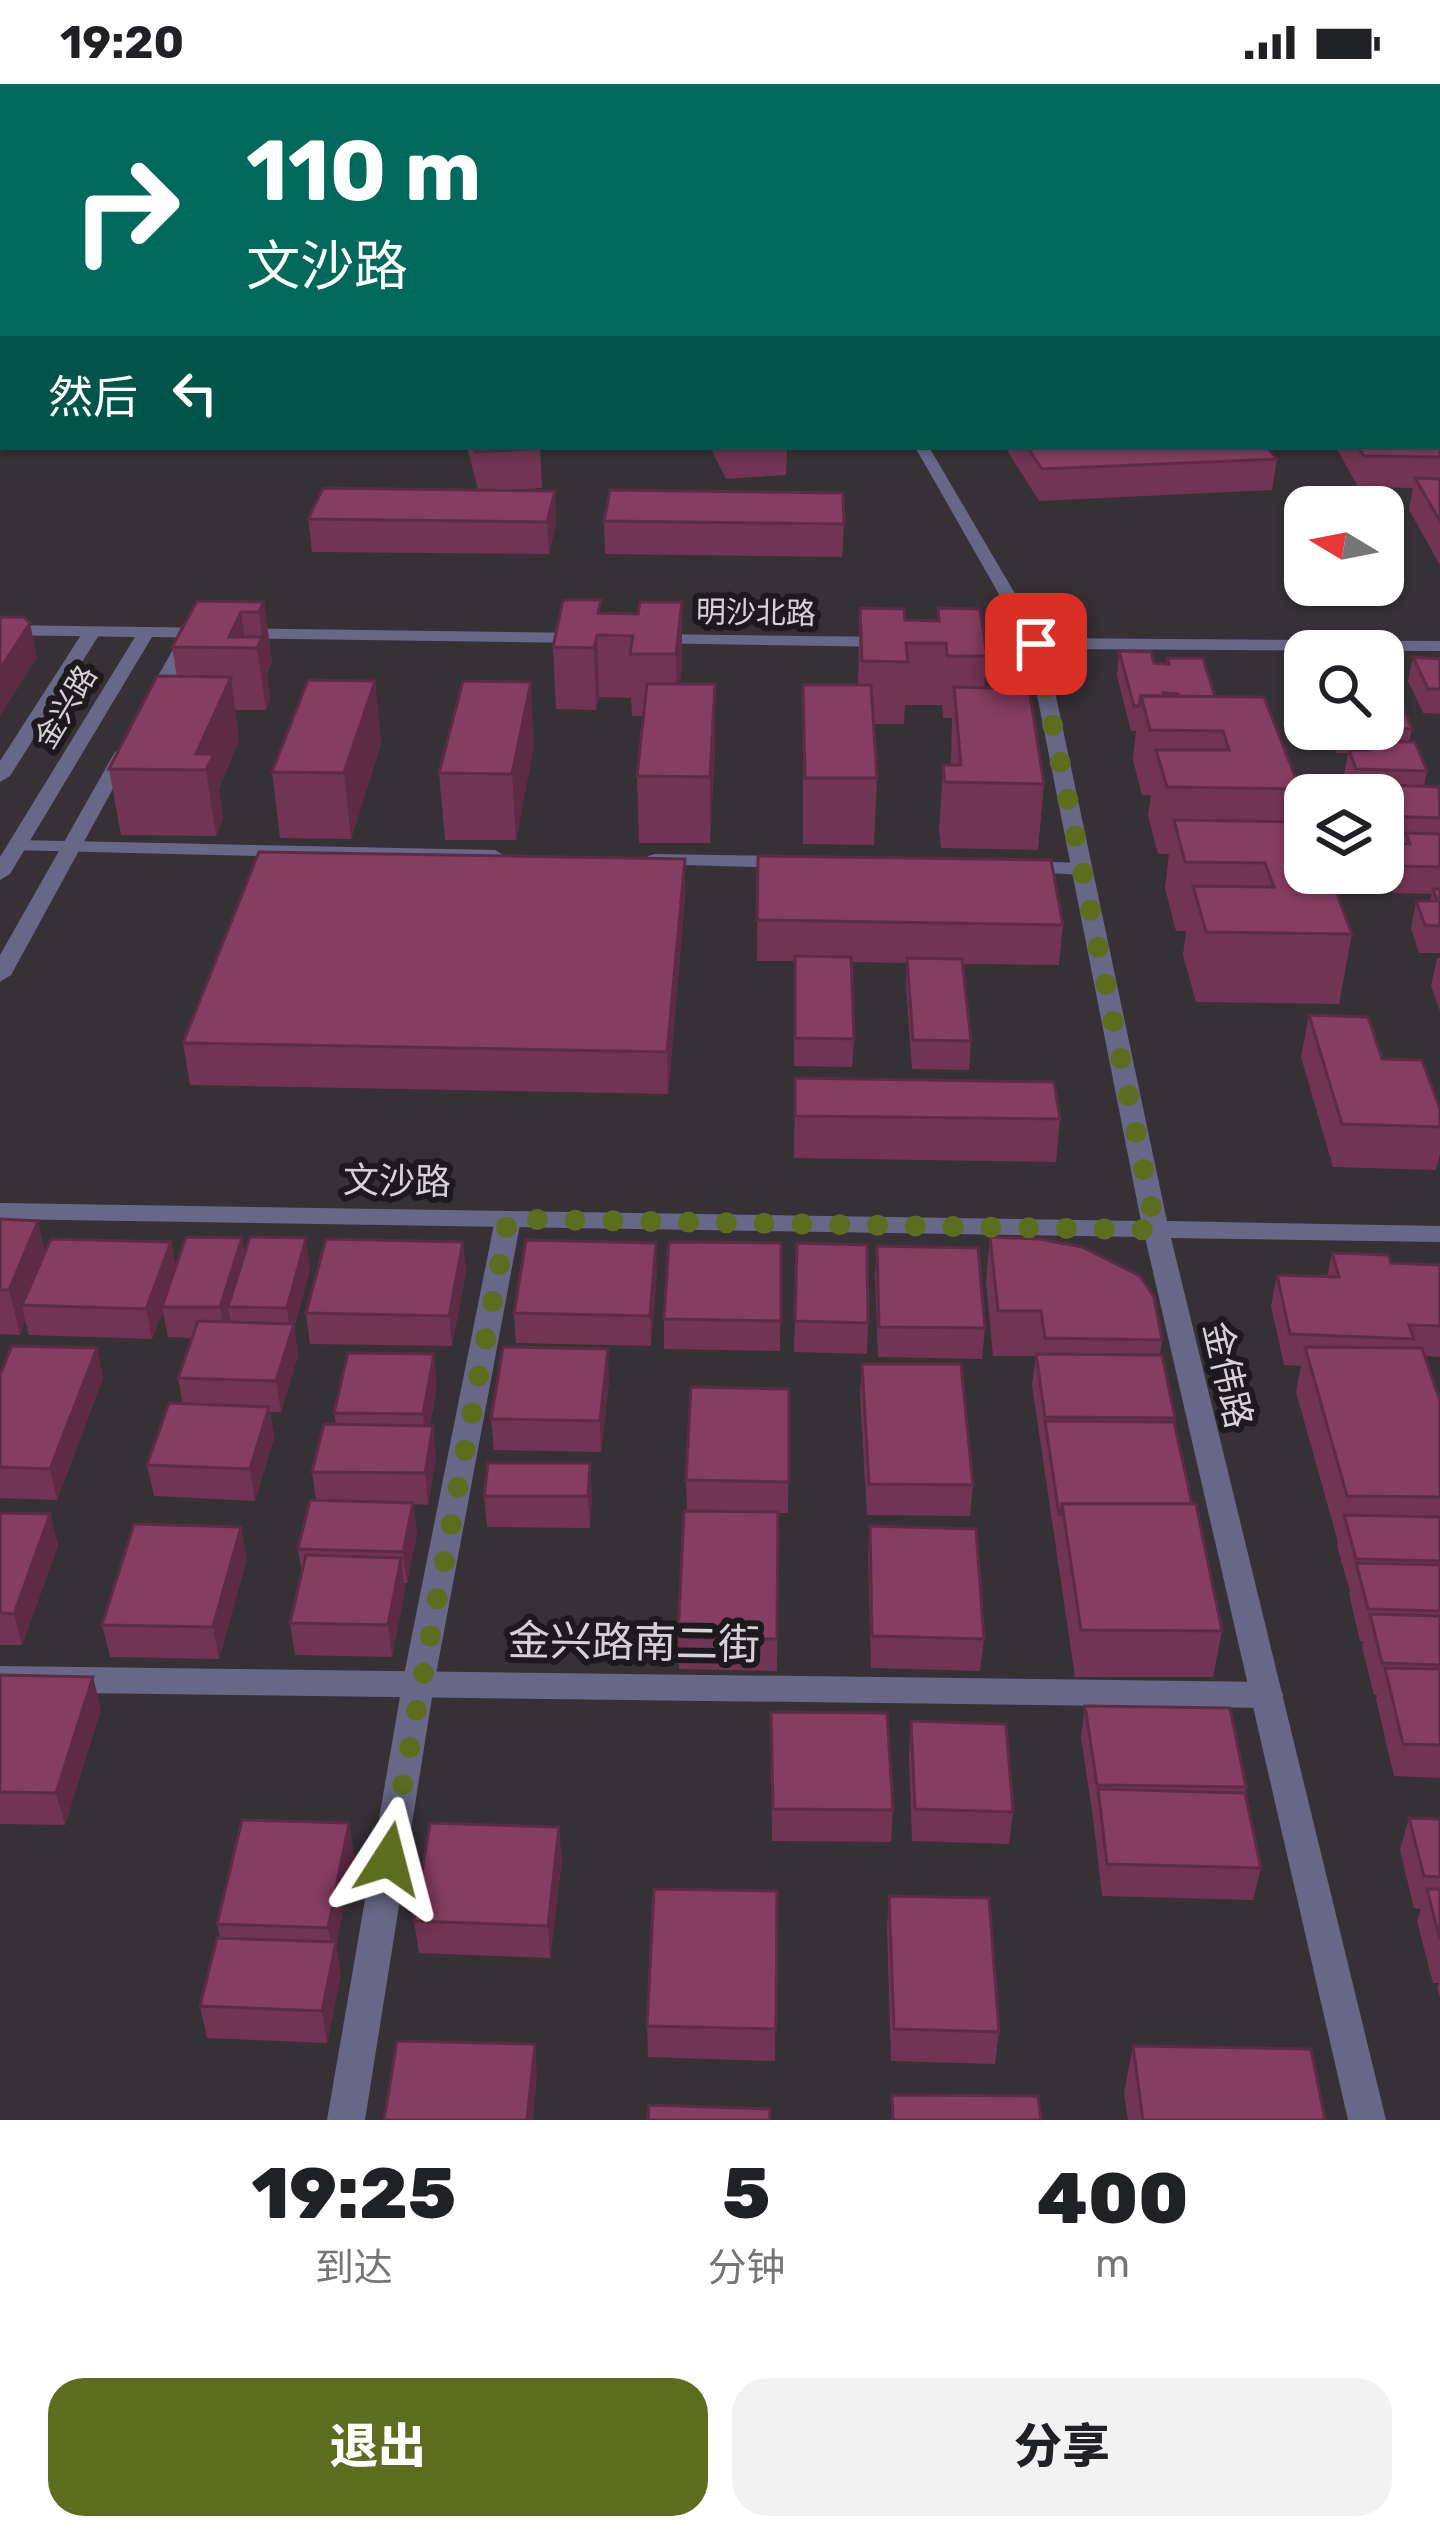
<!DOCTYPE html>
<html lang="zh">
<head>
<meta charset="utf-8">
<style>
	:root { --surface:#fff; --page:#f2f2f2; --text:#202124; --muted:#757577; --accent:#5e6c20 }
	body { margin:0; font-family:Rubik,"Noto Sans SC",sans-serif; background:var(--page); color:var(--text); height:100vh; display:flex; flex-direction:column; font-size:45px; white-space:nowrap }
	* { box-sizing:border-box; margin:0 }
	p { font-size:39px; color:var(--muted) }
	.icon { flex:none; width:66px; height:66px; fill:none; stroke:currentColor; stroke-width:2; stroke-linecap:round; stroke-linejoin:round }
	.map { position:relative; height:2036px; overflow:hidden }
	.panel { display:flex; flex-direction:column; background:var(--surface); flex:1 }
	.panel>* { flex:none }
	.top-card { position:absolute; left:0px; top:0px; width:1440px; height:366px; box-shadow:0 3px 9px #0004; background:#00695c; color:#fff; overflow:hidden }
	.needle { width:78px; rotate:280deg }
	.tools { position:absolute; left:1284px; top:402px; display:grid; gap:24px }
	.tools a { display:grid; place-items:center; width:120px; height:120px; border-radius:24px; background:var(--surface); box-shadow:0 3px 9px #0004; font-size:60px }
	.pin { position:absolute; display:grid; place-items:center; width:102px; height:102px; color:#fff; margin:-51px; border-radius:24px; box-shadow:0 6px 18px #0006 }
	.me { position:absolute; width:132px; margin:-66px; rotate:9deg; stroke-linejoin:round; filter:drop-shadow(0 0 9px #0008) }
	.turn { display:flex; align-items:center; gap:42px; height:252px; padding:0 48px; font-size:54px }
	.turn .icon { width:156px; height:156px; stroke-width:2.5 }
	.turn b { display:block; font-size:84px; line-height:102px }
	.then { display:flex; align-items:center; height:114px; padding:0 48px; background:#0003; gap:24px; font-size:45px }
	.eta { display:flex; justify-content:space-evenly; align-items:center; height:204px; text-align:center }
	.eta b { font-size:72px; font-weight:800; line-height:84px }
	.primary-button { display:flex; gap:24px; margin-top:auto; padding:24px 48px }
	.primary-button a { flex:1; height:138px; border-radius:36px; background:var(--accent); color:#fff; font-size:48px; font-weight:800; line-height:138px; text-align:center }
	.primary-button a+a { background:var(--page); color:var(--text) }
	.status { display:flex; justify-content:space-between; align-items:center; height:84px; padding:0 60px; background:var(--surface); direction:ltr }
	.status svg { height:33px; fill:currentColor }
	.map>svg:first-child { display:block }
</style>
</head>
<body>
<div class="status"><b>19:20</b><svg viewBox="0 0 49 12"><path d="M0 12V9h3v3zM5 12V6h3v6zM10 12V3h3v9zM15 12V0h3v12zM26 1h20v11H26zM47 4h2v5h-2z"/></svg></div>
<div class="map">
<svg width="1440" height="2036" viewBox="0 0 1440 2036">
	<rect width="100%" height="100%" fill="#363137"/>
	<g fill="none" stroke-linecap="round" stroke-linejoin="round">
		<rect fill="#4a7cb9" fill-rule="evenodd" x="0" y="326" width="3" height="16"/>
		<g fill="#696787" fill-rule="evenodd">
			<polygon points="92,543 101,548 10,692 0,698 0,677 83,548"/>
			<polygon points="189,548 198,553 159,622 156,626 144,626 141,622 180,553"/>
			<polygon points="124,662 133,668 11,891 0,898 0,871 115,668"/>
			<polygon points="508,1127 521,1135 434,1601 365,2036 327,2036 402,1601 495,1135"/>
		</g>
		<g fill="#696787" fill-rule="evenodd">
			<polygon points="305,0 315,0 316,3 306,3"/>
			<polygon points="1324,0 1358,0 1360,2 1319,3"/>
			<polygon points="3,25 3,32 0,33 0,26"/>
			<polygon points="17,756 495,766 505,772 495,778 10,766 10,758"/>
			<polygon points="655,770 789,772 799,778 789,784 648,780 648,772"/>
			<polygon points="1021,777 1082,779 1092,785 1082,791 1014,787 1011,783 1014,779"/>
			<polygon points="0,1582 1267,1598 1279,1602 1283,1611 1279,1620 1267,1624 0,1608"/>
		</g>
		<g fill="#696787" fill-rule="evenodd">
			<polygon points="786,0 796,0 798,3 788,3"/>
			<polygon points="915,363 929,363 1041,554 1440,557 1440,567 1046,565 1167,1137 1440,1142 1440,1158 1171,1154 1386,2036 1348,2036 1145,1153 0,1135 0,1119 1141,1137 1028,565 956,564 947,559 956,554 1024,554"/>
			<polygon points="0,541 586,549 595,554 586,559 152,553 10,790 0,796 0,773 135,553 0,551"/>
			<polygon points="650,550 892,553 901,558 892,563 644,559 644,551"/>
		</g>
	</g>
	<g fill="#723453">
		<polygon points="549,0 640,0 639,3 549,3"/>
		<polygon points="670,0 766,0 766,3 672,3"/>
		<polygon points="814,0 949,0 949,3 818,3"/>
		<polygon points="1440,211 1440,481 1409,426 1413,404 1358,403 1336,363 1437,363"/>
		<polygon points="467,363 540,363 542,404 507,406 555,407 556,439 549,470 312,468 308,435 478,406"/>
		<polygon points="710,363 787,363 786,391 726,395"/>
		<polygon points="1005,363 1267,363 1277,375 1272,406 1039,417"/>
		<polygon points="604,437 844,440 842,473 605,470"/>
		<polygon points="264,518 272,578 267,589 270,615 266,626 235,626 239,656 219,705 223,735 216,752 121,751 109,685 177,593 172,563"/>
		<polygon points="682,518 682,579 680,600 715,600 715,664 710,759 639,759 637,692 643,632 632,632 631,614 599,613 596,626 556,625 553,563 601,529 638,530"/>
		<polygon points="860,524 905,536 937,537 938,524 987,572 984,604 1044,700 1038,766 941,764 939,747 943,681 951,681 952,634 943,634 942,621 905,621 904,640 873,640 877,694 874,761 803,760 803,601 858,601"/>
		<polygon points="1119,567 1154,579 1166,580 1167,574 1215,613 1300,705 1294,738 1352,850 1339,920 1196,918 1183,871 1186,847 1176,847 1165,804 1169,770 1158,770 1148,731 1151,711 1142,711 1133,676 1136,647 1131,647 1117,591"/>
		<polygon points="1413,573 1440,575 1440,630 1423,629 1408,597"/>
		<polygon points="1383,584 1390,600 1386,618 1412,645 1409,658 1427,687 1424,703 1440,706 1440,869 1419,869 1411,844 1416,817 1430,817 1432,810 1393,809 1385,786 1390,759 1383,759 1383,711 1351,711 1344,691 1348,669 1337,669 1331,650 1332,645 1383,645"/>
		<polygon points="375,597 381,660 351,755 280,754 272,688"/>
		<polygon points="534,661 516,756 445,756 439,689"/>
		<polygon points="758,772 1063,841 1059,881 963,880 971,957 969,986 912,985 906,902 907,879 851,878 854,955 852,983 794,982 795,877 757,877"/>
		<polygon points="685,814 668,1010 190,1001 183,959"/>
		<polygon points="1437,874 1440,874 1440,927 1431,902"/>
		<polygon points="1309,931 1382,975 1440,1025 1440,1070 1436,1086 1333,1083 1301,973"/>
		<polygon points="795,994 1060,1035 1056,1078 794,1074"/>
		<polygon points="0,1135 45,1169 171,1158 176,1183 245,1171 310,1185 294,1244 298,1271 281,1328 270,1328 274,1354 255,1417 154,1412 147,1381 183,1320 178,1294 192,1254 168,1253 163,1227 152,1255 29,1251 25,1236 20,1251 0,1250"/>
		<polygon points="990,1153 1162,1256 1160,1271 1175,1334 1175,1339 1192,1420 1222,1547 1213,1593 1075,1593 1032,1301 1036,1272 993,1272 986,1197"/>
		<polygon points="463,1158 466,1188 452,1262 310,1260 306,1229"/>
		<polygon points="781,1159 780,1267 664,1265 664,1235"/>
		<polygon points="797,1159 868,1239 867,1270 794,1268"/>
		<polygon points="877,1162 985,1244 982,1275 878,1273 875,1192"/>
		<polygon points="1332,1169 1391,1179 1440,1181 1440,1273 1425,1272 1440,1317 1440,1694 1394,1692 1376,1615 1377,1611 1374,1611 1362,1562 1363,1557 1360,1557 1349,1510 1350,1507 1337,1462 1338,1458 1296,1308 1301,1282 1284,1281 1271,1222 1277,1191 1327,1193"/>
		<polygon points="657,1189 651,1262 516,1259 514,1229"/>
		<polygon points="97,1264 103,1294 57,1416 0,1414 0,1291"/>
		<polygon points="862,1280 973,1401 970,1432 867,1431 860,1310"/>
		<polygon points="609,1296 601,1368 494,1366 491,1335"/>
		<polygon points="437,1301 430,1342 436,1373 428,1421 413,1420 417,1450 407,1499 404,1499 405,1506 392,1573 295,1571 290,1539 302,1490 298,1465 316,1416 312,1388 336,1340 334,1329"/>
		<polygon points="789,1305 788,1429 778,1429 777,1587 679,1585 678,1553 687,1427 686,1396"/>
		<polygon points="592,1411 590,1444 487,1443 484,1412"/>
		<polygon points="0,1429 50,1430 58,1461 22,1561 0,1561"/>
		<polygon points="870,1442 984,1555 980,1587 871,1584 868,1473"/>
		<polygon points="247,1474 219,1575 110,1573 102,1541"/>
		<polygon points="0,1591 101,1625 65,1741 0,1740"/>
		<polygon points="1085,1622 1246,1703 1245,1709 1261,1784 1253,1816 1102,1812 1093,1733 1081,1654"/>
		<polygon points="771,1628 893,1726 891,1758 772,1757"/>
		<polygon points="911,1637 1013,1728 1009,1760 912,1757 909,1669"/>
		<polygon points="1409,1734 1440,1735 1440,1914 1437,1903 1439,1899 1433,1899 1417,1837 1421,1825 1414,1824 1400,1766"/>
		<polygon points="349,1739 354,1771 336,1863 341,1890 327,1959 207,1954 200,1922 220,1854 217,1840"/>
		<polygon points="562,1775 550,1874 419,1869 414,1837"/>
		<polygon points="777,1807 775,1977 648,1973 647,1942"/>
		<polygon points="889,1812 999,1948 995,1980 891,1977 887,1844"/>
		<polygon points="1133,1962 1325,2036 1128,2036 1124,2009"/>
	</g>
	<g fill="#5d2b44">
		<rect x="836" y="0" width="113" height="3"/>
		<polygon points="555,407 556,439 549,470 547,438"/>
		<polygon points="264,518 272,578 267,589 270,615 266,626 257,564 262,553 259,528"/>
		<polygon points="682,518 682,579 677,633 676,570"/>
		<polygon points="241,528 246,564 229,553"/>
		<polygon points="30,539 37,574 0,632 0,585"/>
		<polygon points="597,551 599,613 596,626 594,564"/>
		<polygon points="231,593 239,656 219,705 223,735 216,752 206,686 196,670"/>
		<polygon points="375,597 381,660 351,755 344,689"/>
		<polygon points="531,598 534,661 516,756 512,690"/>
		<polygon points="715,600 715,664 710,759 710,693"/>
		<polygon points="685,775 685,814 668,1010 667,968"/>
		<polygon points="38,1137 48,1181 22,1221 25,1236 20,1251 9,1206"/>
		<polygon points="242,1154 247,1184 228,1223 231,1237 225,1254 220,1223"/>
		<polygon points="306,1154 310,1185 294,1244 298,1271 281,1328 276,1297 291,1251 287,1224"/>
		<polygon points="171,1158 177,1189 162,1223 163,1227 152,1255 146,1225"/>
		<polygon points="463,1158 466,1188 452,1262 449,1232"/>
		<polygon points="656,1159 657,1189 651,1262 650,1232"/>
		<polygon points="97,1264 103,1294 57,1416 50,1385"/>
		<polygon points="608,1265 609,1296 601,1368 600,1337"/>
		<polygon points="434,1270 437,1301 426,1361 423,1330"/>
		<polygon points="269,1323 274,1354 255,1417 250,1385"/>
		<polygon points="433,1342 436,1373 428,1421 425,1389"/>
		<polygon points="590,1379 592,1411 590,1444 588,1412"/>
		<polygon points="413,1419 417,1450 407,1499 403,1468"/>
		<polygon points="50,1430 58,1461 22,1561 14,1530"/>
		<polygon points="241,1443 247,1474 219,1575 213,1543"/>
		<polygon points="401,1474 405,1506 392,1573 388,1541"/>
		<polygon points="93,1593 101,1625 65,1741 56,1709"/>
		<polygon points="349,1739 354,1771 336,1863 341,1890 327,1959 322,1927 333,1871 328,1844"/>
		<polygon points="559,1743 562,1775 550,1874 548,1842"/>
		<polygon points="535,1960 537,1992 533,2036 527,2036"/>
	</g>
	<g fill="#853d61" stroke="#5d2b44" stroke-width="3">
		<polygon points="1440,211 1440,373 1364,372 1358,363 1437,363 1437,212"/>
		<polygon points="475,363 540,363 540,364 476,368"/>
		<polygon points="1027,363 1267,363 1277,375 1042,385"/>
		<polygon points="1415,394 1440,395 1440,437"/>
		<polygon points="323,404 555,407 547,438 308,435"/>
		<polygon points="610,406 843,409 844,440 604,437"/>
		<polygon points="563,516 601,516 598,529 638,530 640,518 682,518 676,570 630,570 633,552 597,551 594,564 553,563"/>
		<polygon points="197,517 264,518 259,528 241,528 229,553 262,553 257,564 172,563"/>
		<polygon points="860,524 904,525 905,536 939,537 938,524 980,525 987,572 947,572 946,559 906,559 908,578 862,577"/>
		<polygon points="0,533 24,533 30,539 0,585"/>
		<polygon points="1119,567 1151,568 1154,579 1169,580 1167,574 1203,574 1215,613 1179,612 1178,610 1163,609 1164,612 1141,612 1139,622 1134,622"/>
		<polygon points="1413,573 1440,575 1440,605 1428,605"/>
		<polygon points="1383,584 1390,600 1383,599"/>
		<polygon points="157,592 231,593 196,670 214,670 206,686 109,685"/>
		<polygon points="308,596 375,597 344,689 272,688"/>
		<polygon points="463,597 531,598 512,690 439,689"/>
		<polygon points="647,600 715,600 710,693 637,692"/>
		<polygon points="803,601 871,601 877,694 805,694"/>
		<polygon points="954,603 1029,605 1044,700 945,698 943,681 961,681"/>
		<polygon points="1141,612 1264,613 1300,705 1167,703 1156,666 1229,666 1223,647 1150,646"/>
		<polygon points="1383,618 1401,618 1412,645 1383,645"/>
		<polygon points="1364,657 1415,658 1427,687 1356,685 1349,666 1368,666"/>
		<polygon points="1386,701 1439,703 1440,734 1383,732 1383,711 1390,712"/>
		<polygon points="1174,736 1305,738 1305,789 1329,789 1352,850 1206,848 1193,802 1274,803 1265,779 1185,778"/>
		<polygon points="1406,749 1440,750 1440,783 1398,782 1390,759 1410,760"/>
		<polygon points="259,768 685,775 667,968 183,959"/>
		<polygon points="758,772 1051,776 1063,841 757,836"/>
		<polygon points="1433,805 1440,805 1440,842 1425,841 1416,817 1437,817"/>
		<polygon points="795,872 851,873 854,955 795,954"/>
		<polygon points="907,874 962,875 971,957 913,956"/>
		<polygon points="1309,931 1368,933 1382,975 1422,976 1440,1025 1440,1043 1342,1040"/>
		<polygon points="795,994 1054,998 1060,1035 795,1032"/>
		<polygon points="0,1135 38,1137 9,1206 0,1206"/>
		<polygon points="186,1153 242,1154 220,1223 162,1223"/>
		<polygon points="250,1153 306,1154 287,1224 228,1223"/>
		<polygon points="990,1153 1039,1155 1082,1163 1140,1192 1154,1213 1162,1256 1045,1254 1041,1227 998,1227"/>
		<polygon points="51,1155 171,1158 146,1225 22,1221"/>
		<polygon points="326,1155 463,1158 449,1232 306,1229"/>
		<polygon points="526,1156 656,1159 650,1232 514,1229"/>
		<polygon points="669,1158 781,1159 781,1237 664,1235"/>
		<polygon points="797,1159 867,1161 868,1239 795,1237"/>
		<polygon points="877,1162 978,1164 985,1244 879,1243"/>
		<polygon points="1332,1169 1389,1171 1391,1179 1440,1181 1440,1242 1409,1241 1414,1255 1290,1250 1277,1191 1339,1193"/>
		<polygon points="198,1237 294,1240 276,1297 178,1294"/>
		<polygon points="12,1262 97,1264 50,1385 0,1383 0,1291"/>
		<polygon points="503,1263 608,1265 600,1337 491,1335"/>
		<polygon points="1305,1263 1422,1264 1440,1317 1440,1413 1347,1412"/>
		<polygon points="348,1269 434,1270 423,1330 334,1329"/>
		<polygon points="1036,1270 1162,1271 1175,1334 1045,1333"/>
		<polygon points="862,1280 961,1280 973,1401 869,1400"/>
		<polygon points="691,1303 789,1305 789,1398 686,1396"/>
		<polygon points="169,1319 269,1323 250,1385 147,1381"/>
		<polygon points="1045,1337 1174,1338 1192,1420 1062,1420 1061,1430 1059,1430"/>
		<polygon points="324,1340 433,1342 425,1389 312,1388"/>
		<polygon points="488,1379 590,1379 588,1412 484,1412"/>
		<polygon points="310,1416 413,1419 403,1468 298,1465"/>
		<polygon points="1062,1420 1196,1420 1222,1547 1081,1546"/>
		<polygon points="684,1427 778,1428 777,1555 678,1553"/>
		<polygon points="0,1429 50,1430 14,1530 0,1529"/>
		<polygon points="1344,1431 1440,1433 1440,1477 1356,1475"/>
		<polygon points="134,1440 241,1443 213,1543 102,1541"/>
		<polygon points="870,1442 976,1445 984,1555 872,1552"/>
		<polygon points="306,1471 401,1474 388,1541 290,1539"/>
		<polygon points="1356,1479 1440,1481 1440,1527 1368,1525"/>
		<polygon points="1370,1530 1440,1532 1440,1581 1382,1579"/>
		<polygon points="1385,1584 1440,1585 1440,1661 1403,1660"/>
		<polygon points="0,1591 93,1593 56,1709 0,1708"/>
		<polygon points="1085,1622 1230,1624 1246,1703 1097,1701"/>
		<polygon points="771,1628 887,1629 893,1726 773,1725"/>
		<polygon points="911,1637 1006,1640 1013,1728 915,1725"/>
		<polygon points="1098,1705 1245,1709 1261,1784 1107,1780"/>
		<polygon points="1409,1734 1440,1735 1440,1793 1424,1792"/>
		<polygon points="242,1736 349,1739 328,1844 217,1840"/>
		<polygon points="430,1739 559,1743 548,1842 414,1837"/>
		<polygon points="654,1805 777,1807 776,1945 647,1942"/>
		<polygon points="1427,1805 1440,1805 1440,1856"/>
		<polygon points="889,1812 989,1814 999,1948 894,1945"/>
		<polygon points="217,1854 336,1858 322,1927 200,1922"/>
		<polygon points="397,1957 535,1960 527,2036 384,2036"/>
		<polygon points="1133,1962 1311,1965 1325,2036 1143,2036"/>
		<polygon points="892,2011 1038,2012 1041,2036 893,2036"/>
		<polygon points="649,2021 770,2025 770,2036 648,2036"/>
	</g>
	<g fill="none" stroke-linecap="round" stroke-linejoin="round">
		<polyline stroke="#5e6c20" stroke-width="21" stroke-dasharray="0 37.8" points="389,1775 508,1135 1156,1146 1036,560"/>
	</g>
	<g text-anchor="middle" dominant-baseline="central" stroke-width="12" stroke-linejoin="round" paint-order="stroke">
		<g font-size="30" fill="#d5d2d6" stroke="#1c1a1c">
			<text transform="translate(756 529) rotate(1)">明沙北路</text>
			<text transform="translate(66 623) rotate(-59)">金兴路</text>
		</g>
		<g font-size="36" fill="#d5d2d6" stroke="#1c1a1c">
			<text transform="translate(397 1097) rotate(1)">文沙路</text>
			<text transform="translate(1228 1291) rotate(77)">金伟路</text>
		</g>
		<g font-size="42" fill="#d5d2d6" stroke="#1c1a1c">
			<text transform="translate(634 1559) rotate(1)">金兴路南二街</text>
		</g>
	</g>
</svg>
<div class="tools">
<a><svg class="needle" viewBox="-14 -14 28 28"><path d="M0-13l5 13h-10z" fill="#e53935"/><path d="M0 13l5-13h-10z" fill="#757577"/></svg></a>
<a><svg class="icon" aria-label="search" viewBox="0 0 24 24"><circle cx="10" cy="10" r="6"/><path d="M15 15l6 6"/></svg></a>
<a><svg class="icon" aria-label="layers" viewBox="0 0 24 24"><path d="M12 4l9 5-9 5-9-5zM3 14l9 5 9-5"/></svg></a>
</div>
<div class="pin" style="left:1036px;top:560px;background:#d93025"><svg class="icon" aria-label="arrive" viewBox="0 0 24 24"><path d="M6 21V4h12l-3 4 3 4H6"/></svg></div>
<svg class="me" style="left:389px;top:1775px" viewBox="-20 -20 40 40"><path d="M0-17L14 15 0 8-14 15z" fill="#5e6c20" stroke="#fff" stroke-width="4"/></svg>
<div class="top-card">
<div class="turn"><svg class="icon" aria-label="right" viewBox="0 0 24 24"><path d="M7 20v-9h11M14 6l5 5-5 5"/></svg><div><b>110 m</b>文沙路</div></div>
<div class="then">然后<svg class="icon" aria-label="left" viewBox="0 0 24 24"><path d="M17 20v-9H6M10 6l-5 5 5 5"/></svg></div>
</div>
</div>
<section class="panel">
<div class="eta">
<div><b>19:25</b><p>到达</p></div>
<div><b>5</b><p>分钟</p></div>
<div><b>400</b><p>m</p></div>
</div>
<div class="primary-button"><a>退出</a><a>分享</a></div>
</section>
</body>
</html>
